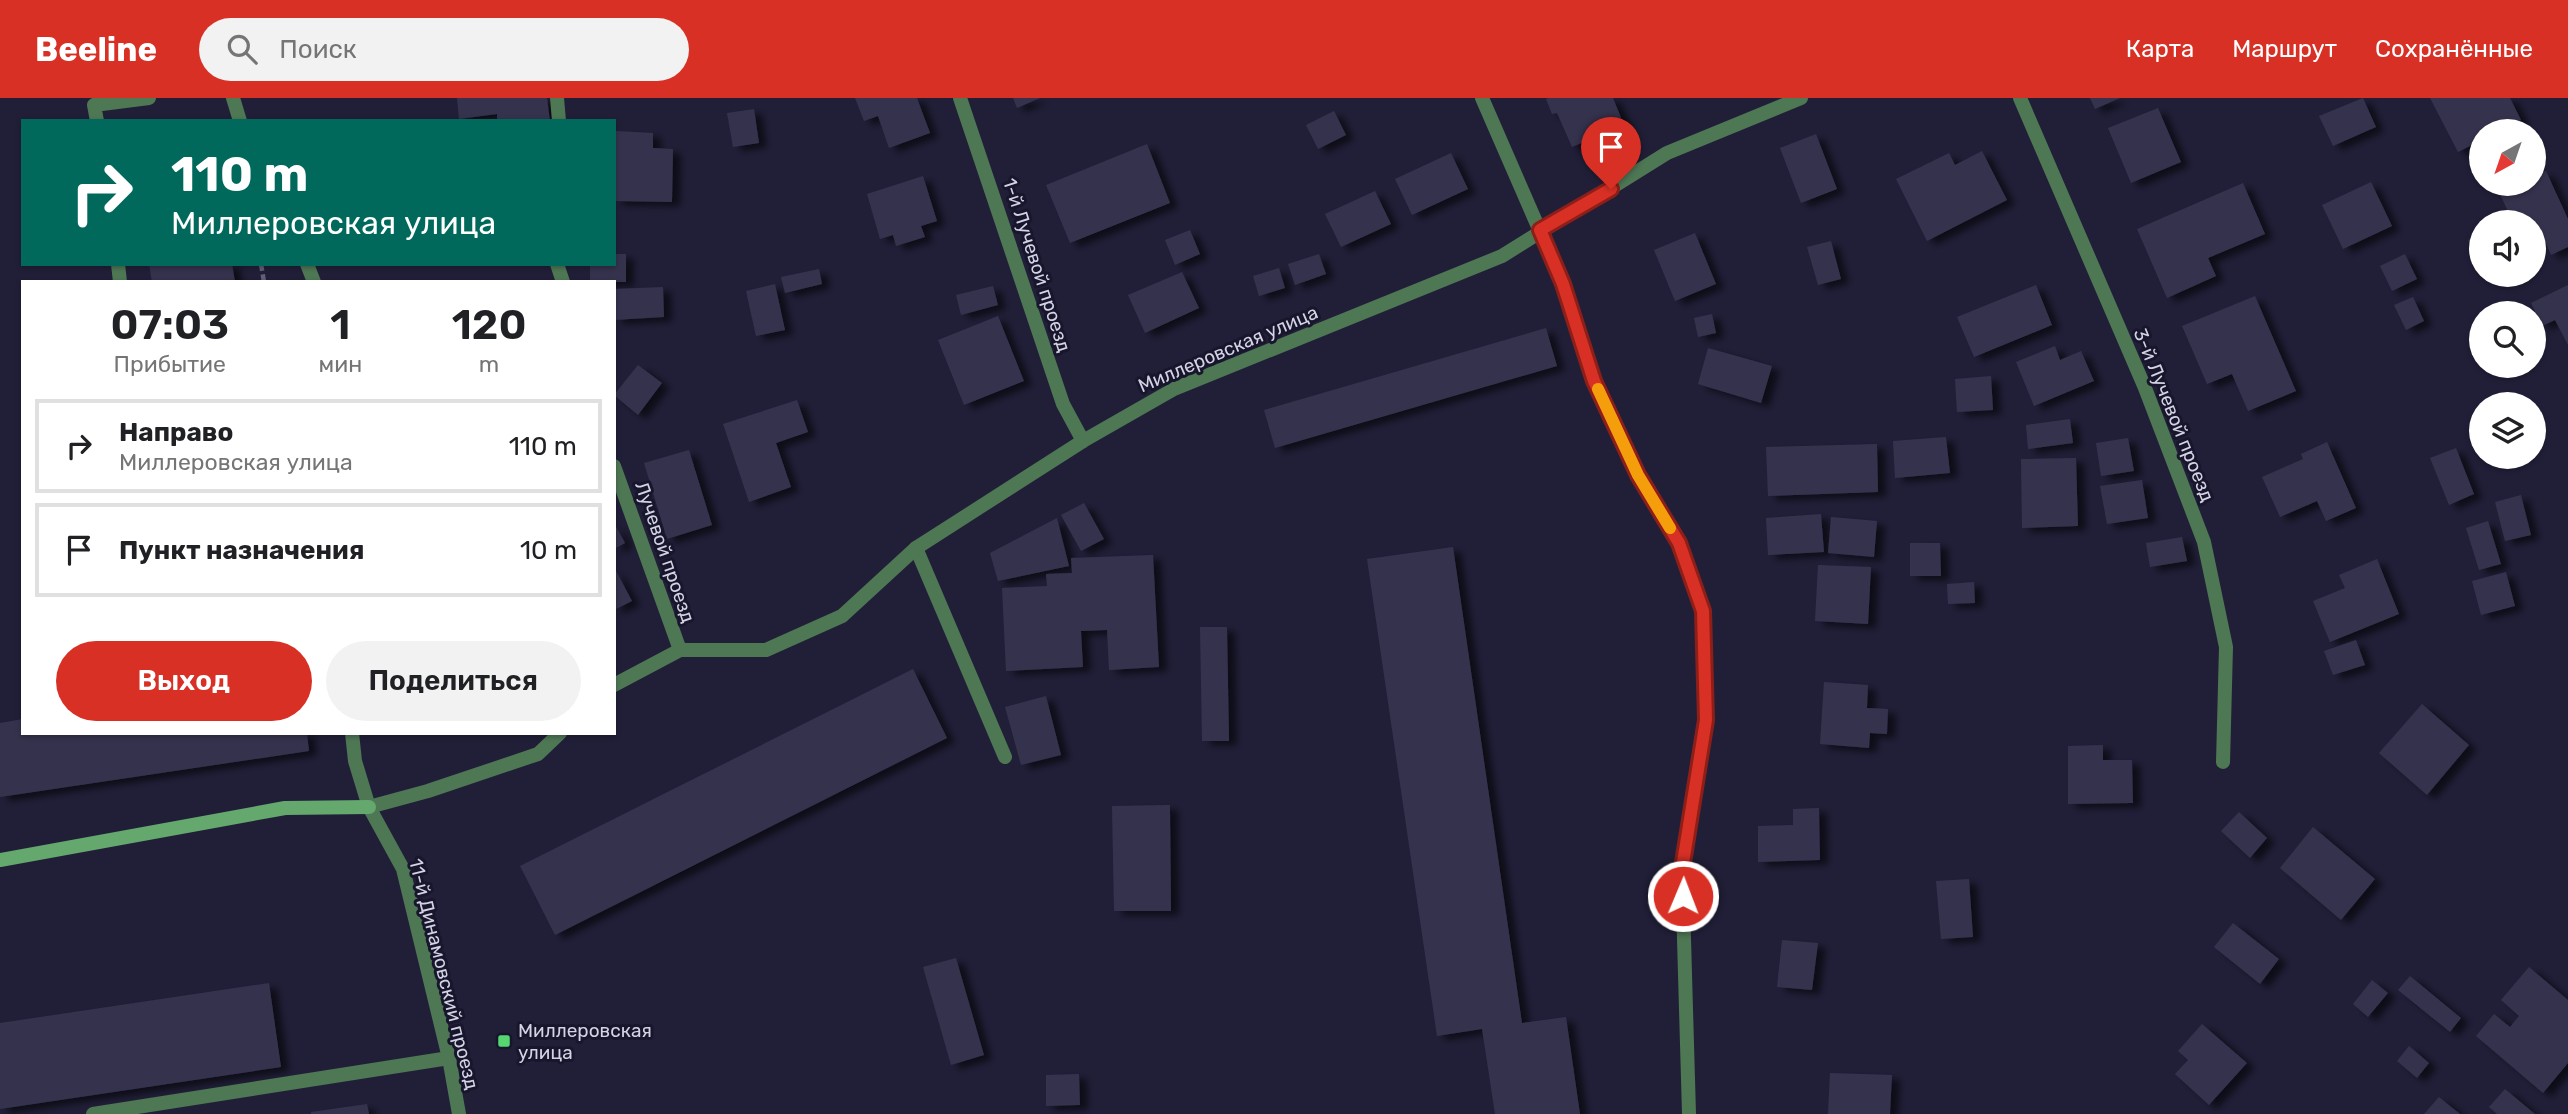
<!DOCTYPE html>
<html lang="ru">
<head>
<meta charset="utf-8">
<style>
	:root { --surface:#fff; --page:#f2f2f2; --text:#202124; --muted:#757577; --line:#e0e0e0; --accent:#d93025 }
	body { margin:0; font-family:Rubik,sans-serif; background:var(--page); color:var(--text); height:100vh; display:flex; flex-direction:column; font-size:26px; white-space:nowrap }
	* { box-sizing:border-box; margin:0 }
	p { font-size:23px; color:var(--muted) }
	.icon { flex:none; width:38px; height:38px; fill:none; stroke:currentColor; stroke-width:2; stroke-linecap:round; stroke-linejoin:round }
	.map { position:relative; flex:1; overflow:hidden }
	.details { position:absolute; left:21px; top:182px; width:595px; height:455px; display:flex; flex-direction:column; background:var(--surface); border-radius:0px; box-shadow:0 2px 5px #0004 }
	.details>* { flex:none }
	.banner { position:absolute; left:21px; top:21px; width:595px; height:147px; border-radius:0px; box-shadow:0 2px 5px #0004; background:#00695c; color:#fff; overflow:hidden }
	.needle { width:46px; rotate:220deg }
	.fabs { position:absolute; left:2469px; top:21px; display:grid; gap:14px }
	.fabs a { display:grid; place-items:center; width:77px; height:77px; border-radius:50%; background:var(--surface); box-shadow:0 2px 5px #0004; font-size:35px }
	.pin { position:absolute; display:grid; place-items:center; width:60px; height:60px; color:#fff; margin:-72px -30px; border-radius:50% 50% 50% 0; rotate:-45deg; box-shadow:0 0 7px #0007 }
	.pin .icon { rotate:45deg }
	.me { position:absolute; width:77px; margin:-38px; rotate:1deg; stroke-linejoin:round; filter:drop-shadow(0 0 5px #0008) }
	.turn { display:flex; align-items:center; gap:24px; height:147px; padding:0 35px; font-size:32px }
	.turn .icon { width:91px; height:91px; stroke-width:2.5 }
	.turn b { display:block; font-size:49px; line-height:60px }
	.eta { display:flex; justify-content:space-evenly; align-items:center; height:119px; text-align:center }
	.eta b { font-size:42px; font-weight:600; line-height:49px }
	.button { display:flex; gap:14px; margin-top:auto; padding:14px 35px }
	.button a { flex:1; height:80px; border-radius:42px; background:var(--accent); color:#fff; font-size:28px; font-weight:600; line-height:80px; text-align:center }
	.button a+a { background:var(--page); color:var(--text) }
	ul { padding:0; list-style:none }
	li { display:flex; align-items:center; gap:21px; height:94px; margin:0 14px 10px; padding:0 21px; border:4px solid var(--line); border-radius:0px }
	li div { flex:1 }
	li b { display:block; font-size:26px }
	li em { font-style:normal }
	header { display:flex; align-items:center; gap:42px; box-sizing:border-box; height:98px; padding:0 35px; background:var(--accent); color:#fff }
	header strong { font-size:33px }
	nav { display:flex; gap:38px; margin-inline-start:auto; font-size:24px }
	.search { width:490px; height:63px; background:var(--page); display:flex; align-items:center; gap:18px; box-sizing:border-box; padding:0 24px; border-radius:38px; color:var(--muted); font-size:26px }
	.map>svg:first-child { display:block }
</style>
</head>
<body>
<header>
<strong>Beeline</strong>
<div class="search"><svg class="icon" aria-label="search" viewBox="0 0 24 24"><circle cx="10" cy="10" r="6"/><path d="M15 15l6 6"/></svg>Поиск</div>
<nav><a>Карта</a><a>Маршрут</a><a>Сохранённые</a></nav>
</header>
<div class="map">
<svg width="2568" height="1016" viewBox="0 0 2568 1016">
	<defs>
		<filter id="shadow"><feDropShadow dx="8" dy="4.5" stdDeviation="3.5" flood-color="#0009"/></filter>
	</defs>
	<rect width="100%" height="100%" fill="#211f38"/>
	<g fill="#34334d" filter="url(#shadow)">
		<polygon points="457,0 547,0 550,23 497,23 497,16 459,21"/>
		<polygon points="855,0 917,0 930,35 889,50 878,18 864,23"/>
		<polygon points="1013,0 1040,0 1017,10"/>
		<polygon points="1549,0 1613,0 1624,27 1572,49 1557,15 1552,16 1546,1"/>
		<polygon points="2090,0 2120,0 2095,11"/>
		<polygon points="2363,0 2376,29 2333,48 2319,18"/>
		<polygon points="2430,0 2510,0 2521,22 2498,33 2482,33 2482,42 2458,54"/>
		<polygon points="2158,10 2181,64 2131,85 2108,30"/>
		<polygon points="754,11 759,45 733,49 727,15"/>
		<polygon points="1334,13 1346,37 1318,51 1306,27"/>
		<polygon points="616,33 653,35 653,50 673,51 672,104 614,103"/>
		<polygon points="1816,36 1837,91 1801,105 1780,50"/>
		<polygon points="1147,46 1170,105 1070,145 1046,87"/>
		<polygon points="1982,53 2007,102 1927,143 1896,81 1949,55 1955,67"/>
		<polygon points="1451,55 1468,91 1412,117 1395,81"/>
		<polygon points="2546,73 2568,121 2568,149 2551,157 2542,136 2534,140 2534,124 2506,124 2512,122 2499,94 2517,86 2534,86 2534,78"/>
		<polygon points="923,78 937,123 921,128 925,139 896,148 893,137 880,141 867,96"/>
		<polygon points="2371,84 2392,128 2343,151 2322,107"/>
		<polygon points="2243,85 2265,136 2208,160 2216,178 2167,200 2137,131"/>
		<polygon points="1375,93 1391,126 1341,149 1325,116"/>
		<polygon points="1190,132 1200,156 1175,167 1165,142"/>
		<polygon points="1695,135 1716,186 1675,203 1654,152"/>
		<polygon points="2482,135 2482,163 2478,165 2468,142"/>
		<polygon points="1831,143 1841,181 1818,187 1807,149"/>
		<polygon points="614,156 626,156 626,184 590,184 590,166 614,166"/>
		<polygon points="1319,156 1326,176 1295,187 1288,166"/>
		<polygon points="2405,156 2417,181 2392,193 2380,168"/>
		<polygon points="149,166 232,166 235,184 152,184"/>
		<polygon points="1279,170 1285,190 1259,198 1253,178"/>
		<polygon points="819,171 822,186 785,195 781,179"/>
		<polygon points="1182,174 1199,210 1145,235 1128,197"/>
		<polygon points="775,186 785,232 756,238 746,193"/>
		<polygon points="2036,187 2052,227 1974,259 1957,219"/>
		<polygon points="2568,187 2568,247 2555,222 2542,228 2531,205"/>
		<polygon points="993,188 998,207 961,217 956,197"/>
		<polygon points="663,189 664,219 614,222 614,191"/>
		<polygon points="2255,198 2296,293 2248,313 2232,276 2207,286 2182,228"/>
		<polygon points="2413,199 2424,223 2406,232 2394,207"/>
		<polygon points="1712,216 1716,235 1698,239 1694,220"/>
		<polygon points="998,218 1024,283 964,307 938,242"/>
		<polygon points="1546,230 1557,268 1275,350 1264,312"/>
		<polygon points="2055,248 2060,262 2081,253 2094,283 2034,308 2016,264"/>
		<polygon points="1708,250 1772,268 1761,305 1698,286"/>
		<polygon points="638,267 662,285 638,317 614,297"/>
		<polygon points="1991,278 1993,312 1957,314 1955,281"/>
		<polygon points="797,302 808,334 776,345 791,389 749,404 723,326"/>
		<polygon points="2070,321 2073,345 2028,351 2026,327"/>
		<polygon points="1946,339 1950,375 1895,380 1893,343"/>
		<polygon points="2128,340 2134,373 2101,378 2096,345"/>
		<polygon points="2327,344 2356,410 2326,423 2317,403 2280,419 2262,379 2303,361 2301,356"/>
		<polygon points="1877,346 1878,394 1768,398 1766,349"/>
		<polygon points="2456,350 2474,396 2449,407 2430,360"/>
		<polygon points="689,352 712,427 667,441 644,365"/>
		<polygon points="2076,360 2078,428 2022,430 2021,361"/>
		<polygon points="2142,382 2148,420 2107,426 2100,388"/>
		<polygon points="2521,397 2531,437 2505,443 2495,404"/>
		<polygon points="1084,405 1104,441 1081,453 1061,417"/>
		<polygon points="1821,416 1824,454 1768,457 1766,420"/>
		<polygon points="1831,419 1877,423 1874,459 1828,455"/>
		<polygon points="1057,420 1069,468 998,483 990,455"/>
		<polygon points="2488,423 2501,466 2479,472 2466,430"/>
		<polygon points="614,425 625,445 614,451"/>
		<polygon points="2182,439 2187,463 2150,469 2146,445"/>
		<polygon points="1910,445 1940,445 1941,478 1910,478"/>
		<polygon points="1453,449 1522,925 1566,919 1580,1016 1495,1016 1482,931 1437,938 1367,461"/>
		<polygon points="1153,457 1159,569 1109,572 1107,532 1081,533 1083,569 1006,573 1002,490 1047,488 1046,476 1072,475 1071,460"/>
		<polygon points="2377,461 2399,516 2330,544 2313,503 2345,490 2339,477"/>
		<polygon points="1818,467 1871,469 1868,526 1815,523"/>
		<polygon points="614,469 632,503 614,512"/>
		<polygon points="2506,474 2515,508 2481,517 2472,483"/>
		<polygon points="1974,484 1975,505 1948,506 1947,486"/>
		<polygon points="1200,529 1227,529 1229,643 1202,643"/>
		<polygon points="2356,542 2365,567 2333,577 2324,553"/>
		<polygon points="913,571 947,640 555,837 520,768"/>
		<polygon points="1824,584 1868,587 1867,610 1888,611 1887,636 1870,635 1869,650 1820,646"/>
		<polygon points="1046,598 1061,657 1021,667 1005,609"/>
		<polygon points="2422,606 2469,647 2427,697 2379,655"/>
		<polygon points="23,621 23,635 307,635 309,653 0,699 0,625"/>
		<polygon points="2103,647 2103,662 2132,662 2133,705 2068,706 2068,648"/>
		<polygon points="1170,707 1171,813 1114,813 1112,708"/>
		<polygon points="1819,710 1820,762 1758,764 1758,728 1793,727 1793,711"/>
		<polygon points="2239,714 2267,740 2250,760 2221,733"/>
		<polygon points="2313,729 2375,781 2341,822 2280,770"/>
		<polygon points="1969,781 1973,839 1941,841 1936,783"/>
		<polygon points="2233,825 2279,861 2260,886 2214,849"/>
		<polygon points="1782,842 1818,845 1812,892 1777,889"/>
		<polygon points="956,860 984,957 951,967 923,869"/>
		<polygon points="2529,869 2568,902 2568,965 2543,995 2476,938 2494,916 2510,929 2519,918 2501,902"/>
		<polygon points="2410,878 2461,920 2450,934 2398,892"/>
		<polygon points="2372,882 2388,895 2368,919 2353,906"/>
		<polygon points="269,885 281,969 0,1011 0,925"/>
		<polygon points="2202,926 2247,965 2209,1007 2175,976 2188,962 2178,953"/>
		<polygon points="2409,948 2429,965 2417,980 2397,963"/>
		<polygon points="1830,975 1892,977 1890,1016 1828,1016"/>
		<polygon points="1079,976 1080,1007 1046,1008 1046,977"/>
		<polygon points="2505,991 2535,1016 2497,1016 2489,1009"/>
		<polygon points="2439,999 2460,1016 2424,1016"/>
		<polygon points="367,1006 369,1016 311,1016 311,1014"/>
	</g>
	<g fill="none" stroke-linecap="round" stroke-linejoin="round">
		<polyline stroke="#626077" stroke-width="4.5" stroke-dasharray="7 3.5" stroke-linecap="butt" points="261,166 264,184"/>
		<g stroke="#4e7754" stroke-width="14">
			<polyline points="233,0 240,23"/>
			<polyline points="97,23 94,7 149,0"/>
			<polyline points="118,166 120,184"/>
			<polyline points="307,166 314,184"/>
			<polyline points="916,450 1005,659"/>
			<polyline points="352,635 355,663 369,709"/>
			<polyline points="93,1016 449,960"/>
		</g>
		<g stroke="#4e7754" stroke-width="14">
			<polyline points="557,0 559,23"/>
			<polyline points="960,0 1063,306 1083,343"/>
			<polyline points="1482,0 1563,186 1594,283 1638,377 1679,445 1703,513 1706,622 1682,771 1689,1016"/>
			<polyline points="2020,0 2145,290 2204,444 2226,549 2223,664"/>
			<polyline points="557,166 563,184"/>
			<polyline points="614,368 680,552"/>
			<polyline points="614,587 680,552 766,552 842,518 916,450 1083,343 1174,291 1502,158 1667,55 1801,0"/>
			<polyline points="459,1016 449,960 403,771 369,709 428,693 538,656 560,635"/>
		</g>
		<polyline stroke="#64a86e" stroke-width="14" points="0,762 285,710 369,709"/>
	</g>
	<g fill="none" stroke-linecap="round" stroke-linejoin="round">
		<defs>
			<polyline id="route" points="1611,91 1540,132 1563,186 1594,283 1638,377 1679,445 1703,513 1706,622 1682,771 1683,798"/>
		</defs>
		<use href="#route" stroke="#8d1f18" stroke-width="18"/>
		<use href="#route" stroke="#d93025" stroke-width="12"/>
		<polyline stroke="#f59e0b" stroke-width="12" points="1598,291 1638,377 1670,430"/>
	</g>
	<rect fill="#56d671" stroke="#18162d" stroke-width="2.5" x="497" y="936" width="14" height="14" rx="3.5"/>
	<g text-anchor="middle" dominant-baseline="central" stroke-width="6" stroke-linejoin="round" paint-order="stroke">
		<g font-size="19" fill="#d3d3e4" stroke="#18162d">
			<text transform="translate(1037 167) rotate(72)">1-й Лучевой проезд</text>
			<text transform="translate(1228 251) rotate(-23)">Миллеровская улица</text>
			<text transform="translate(2174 317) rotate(68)">3-й Лучевой проезд</text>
			<text transform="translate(665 454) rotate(71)">Лучевой проезд</text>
			<text transform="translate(444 876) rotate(76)">11-й Динамовский проезд</text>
		</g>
		<g font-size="19" fill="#d3d3e4" stroke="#18162d" text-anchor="start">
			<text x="518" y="932">Миллеровская<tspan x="518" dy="22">улица</tspan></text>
		</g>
	</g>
</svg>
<div class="fabs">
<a><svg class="needle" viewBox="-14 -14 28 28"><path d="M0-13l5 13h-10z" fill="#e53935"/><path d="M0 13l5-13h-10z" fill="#757577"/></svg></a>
<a><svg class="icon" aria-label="sound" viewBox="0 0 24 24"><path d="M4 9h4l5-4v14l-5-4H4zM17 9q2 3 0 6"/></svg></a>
<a><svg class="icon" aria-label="search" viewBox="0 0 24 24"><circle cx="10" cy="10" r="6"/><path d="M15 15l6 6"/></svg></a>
<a><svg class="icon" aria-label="layers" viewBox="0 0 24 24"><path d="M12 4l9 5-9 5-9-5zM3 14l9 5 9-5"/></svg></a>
</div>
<div class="pin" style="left:1611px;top:91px;background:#d93025"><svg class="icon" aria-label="arrive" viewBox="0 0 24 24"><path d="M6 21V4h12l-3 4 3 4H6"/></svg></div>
<svg class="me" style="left:1683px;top:798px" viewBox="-20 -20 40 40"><circle r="17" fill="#d93025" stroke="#fff" stroke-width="3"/><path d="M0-11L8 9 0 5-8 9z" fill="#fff"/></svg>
<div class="banner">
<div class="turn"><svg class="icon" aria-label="right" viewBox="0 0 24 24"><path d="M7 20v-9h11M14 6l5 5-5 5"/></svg><div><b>110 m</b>Миллеровская улица</div></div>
</div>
<section class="details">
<div class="eta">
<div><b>07:03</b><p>Прибытие</p></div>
<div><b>1</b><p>мин</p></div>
<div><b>120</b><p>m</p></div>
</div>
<ul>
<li><svg class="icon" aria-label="right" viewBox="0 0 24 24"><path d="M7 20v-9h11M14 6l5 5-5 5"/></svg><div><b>Направо</b><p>Миллеровская улица</p></div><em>110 m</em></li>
<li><svg class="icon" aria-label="arrive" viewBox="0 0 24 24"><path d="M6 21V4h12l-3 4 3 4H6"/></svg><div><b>Пункт назначения</b></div><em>10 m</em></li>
</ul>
<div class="button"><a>Выход</a><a>Поделиться</a></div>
</section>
</div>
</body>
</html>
